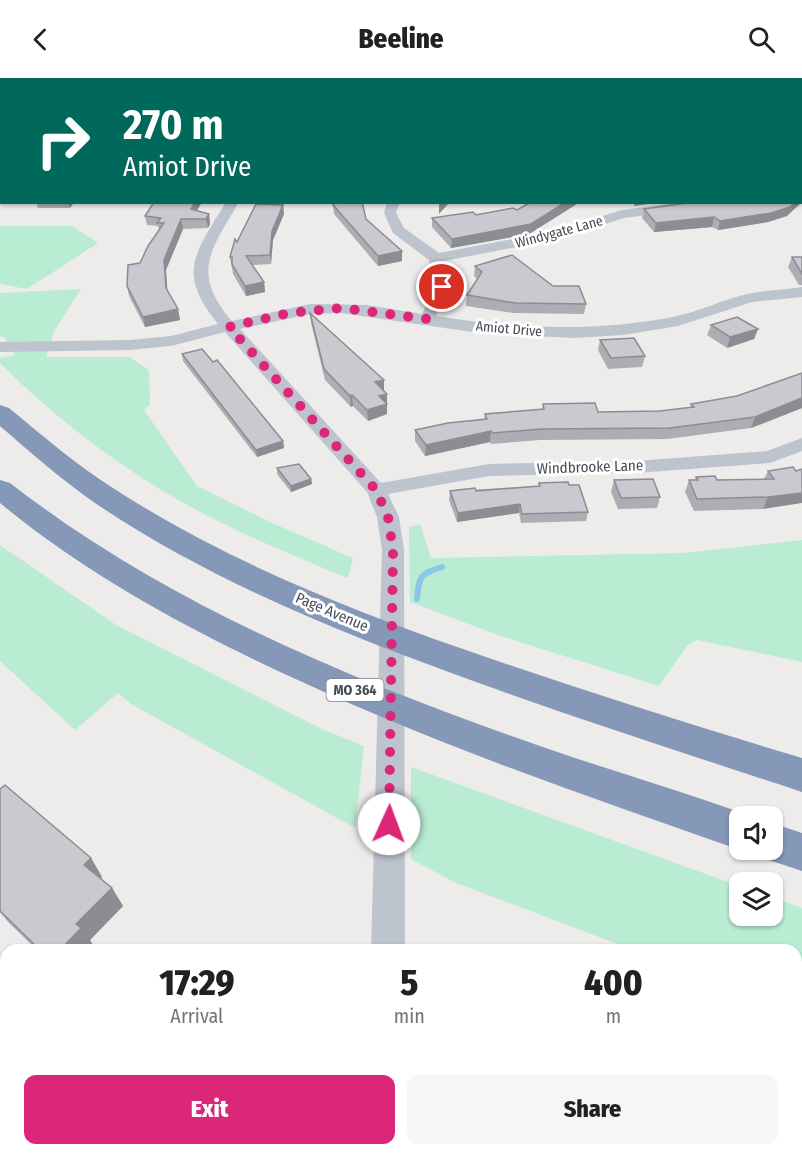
<!DOCTYPE html>
<html lang="en">
<head>
<meta charset="utf-8">
<style>
	:root { --surface:#fff; --page:#f6f6f6; --text:#202124; --muted:#757577; --accent:#db2777 }
	body { margin:0; font-family:"Fira Sans Condensed",sans-serif; background:var(--page); color:var(--text); height:100vh; display:flex; flex-direction:column; font-size:22px; white-space:nowrap }
	* { box-sizing:border-box; margin:0 }
	p { font-size:20px; color:var(--muted) }
	.icon { flex:none; width:33px; height:33px; fill:none; stroke:currentColor; stroke-width:2; stroke-linecap:round; stroke-linejoin:round }
	.map { position:relative; flex:1; overflow:hidden }
	.side { position:absolute; left:0px; top:866px; width:802px; height:212px; display:flex; flex-direction:column; background:var(--surface); border-radius:18px 18px 0 0; box-shadow:0 2px 4px #0004 }
	.side>* { flex:none }
	.top-card { position:absolute; left:0px; top:0px; width:802px; height:126px; box-shadow:0 2px 4px #0004; background:#00695c; color:#fff; overflow:hidden }
	.controls { position:absolute; left:729px; top:728px; display:grid; gap:12px }
	.controls a { display:grid; place-items:center; width:54px; height:54px; border-radius:12px; background:var(--surface); box-shadow:0 2px 4px #0004; font-size:30px }
	.pin { position:absolute; display:grid; place-items:center; width:51px; height:51px; color:#fff; margin:-26px; border:3px solid #fff; border-radius:50%; box-shadow:0 2px 6px #0007 }
	.me { position:absolute; width:66px; margin:-33px; rotate:2deg; stroke-linejoin:round; filter:drop-shadow(0 0 4px #0008) }
	.turn { display:flex; align-items:center; gap:21px; height:126px; padding:0 24px; font-size:27px }
	.turn .icon { width:78px; height:78px; stroke-width:2.5 }
	.turn b { display:block; font-size:42px; line-height:51px }
	.eta { display:flex; justify-content:space-evenly; align-items:center; height:102px; text-align:center }
	.eta b { font-size:36px; font-weight:800; line-height:42px }
	.button { display:flex; gap:12px; margin-top:auto; padding:12px 24px }
	.button a { flex:1; height:69px; border-radius:12px; background:var(--accent); color:#fff; font-size:24px; font-weight:800; line-height:69px; text-align:center }
	.button a+a { background:var(--page); color:var(--text) }
	header { display:flex; justify-content:space-between; align-items:center; height:78px; padding:0 24px; background:var(--surface); font-size:27px; font-weight:800 }
	.map>svg:first-child { display:block }
</style>
</head>
<body>
<header><svg class="icon" aria-label="back" viewBox="0 0 24 24"><path d="M15 5l-7 7 7 7"/></svg>Beeline<svg class="icon" aria-label="search" viewBox="0 0 24 24"><circle cx="10" cy="10" r="6"/><path d="M15 15l6 6"/></svg></header>
<div class="map">
<svg width="802" height="1076" viewBox="0 0 802 1076">
	<rect width="100%" height="100%" fill="#eeebeb"/>
	<g fill="#baebd3">
		<polygon points="0,148 72,148 98,165 27,211 0,206"/>
		<path d="M81 211 54 253 46 279H130L149 292 150 327 144 332 197 408 272 445 353 480 348 500C292 477 235 454 182 424 115 386 54 339 0 285V280L15 277 4 259H0V215Z"/>
		<polygon points="420,446 431,480 684,475 802,462 802,584 697,562 687,568 659,608 498,557 410,524 409,449"/>
		<polygon points="0,467 116,547 322,651 364,668 355,750 131,626 118,615 75,652 0,583"/>
		<polygon points="411,689 739,808 740,837 772,837 773,819 802,830 802,936 797,934 796,872 631,871 456,805 411,781"/>
	</g>
	<g fill="none" stroke-linecap="round" stroke-linejoin="round">
		<path stroke="#89c8e6" stroke-width="6" d="M417 521C419 498 420 496 442 489"/>
		<g fill="#bdc4cd" fill-rule="evenodd">
			<polygon points="421,0 435,0 420,2"/>
			<path d="M226 124H239C210 173 191 195 232 243L310 226 367 227 422 236 435 209 429 182 393 155 384 135 387 124H400L396 135 404 150 439 175 555 153 622 132 684 124H725L719 128 624 140 558 161 444 183 449 209 436 238C515 251 594 254 673 239 698 234 722 222 747 216 765 212 784 212 802 209V219L752 224 678 248 623 257 575 260 486 256 341 235 310 236 240 251 381 405 489 386 636 383 767 373 802 360V373L770 385 636 395 489 398 388 416 399 439 404 472 405 872H371L382 472 377 439 367 414 225 254 171 268 130 272 0 274V264L130 262 171 258 218 246C176 195 195 175 226 124Z"/>
			<polygon points="414,1071 453,1071 455,1076 416,1076"/>
		</g>
		<g fill="#8598b8" fill-rule="evenodd">
			<polygon points="14,0 26,0 13,2"/>
			<polygon points="0,14 2,14 0,24"/>
			<path d="M0 327 9 330C44 359 78 388 116 412 225 482 345 530 466 572 577 611 689 646 802 680V714C693 678 584 643 476 604 344 556 212 504 95 425 62 402 31 375 0 348Z"/>
			<path d="M0 402 10 405C175 533 373 611 569 678 629 698 691 716 750 738H740V771H742L740 772C591 720 443 669 300 603 193 554 91 500 0 425Z"/>
			<polygon points="772,745 802,755 802,793 757,778 754,771 772,771"/>
		</g>
	</g>
	<g fill="#acaeb3">
		<polygon points="441,0 802,0 802,10 801,10 801,2 447,2"/>
		<rect x="0" y="99" width="2" height="18"/>
		<polygon points="36,124 74,124 70,130 38,130"/>
		<polygon points="154,124 202,124 197,133 209,136 210,146 208,150 183,151 166,192 167,213 178,231 180,242 145,249 129,218 127,208 159,153 158,148 147,147 145,138"/>
		<polygon points="531,124 580,124 529,156 451,170 432,149 432,140 517,132"/>
		<polygon points="283,127 284,136 273,162 271,186 253,187 264,204 265,214 246,218 233,196 230,179 237,164"/>
		<polygon points="333,127 366,141 402,173 402,183 378,188 334,136"/>
		<polygon points="644,131 787,138 768,144 718,152 712,149 654,154 642,140"/>
		<polygon points="792,179 802,179 802,207 799,207 788,189"/>
		<polygon points="475,188 553,208 586,226 584,236 514,235 466,228 467,217 477,201 474,198"/>
		<polygon points="310,235 384,302 384,312 387,316 387,336 368,343 353,328 351,329 325,302 311,245"/>
		<polygon points="711,247 758,251 754,261 727,270 707,257"/>
		<polygon points="600,262 645,278 642,289 608,291 598,272"/>
		<polygon points="182,276 283,363 284,370 257,379 183,283"/>
		<polygon points="802,295 802,330 751,350 667,361 540,362 491,366 490,364 425,378 415,363 415,352 484,342 485,336 542,331 543,326 598,334 659,333 690,330 691,326 737,318"/>
		<polygon points="793,389 763,431 694,433 685,414 689,402 695,402 696,399 717,402 764,401 768,393"/>
		<polygon points="277,390 311,401 312,406 291,414 277,396"/>
		<polygon points="614,402 660,419 657,430 618,431 611,414"/>
		<polygon points="539,405 569,407 588,434 586,443 521,445 519,435 457,444 449,422 450,413 538,408"/>
		<polygon points="0,711 91,780 102,799 101,800 112,810 123,828 90,862 93,867 89,872 37,872 8,844 0,834"/>
		<polygon points="546,1071 707,1071 705,1076 552,1076"/>
		<polygon points="774,1071 796,1071 802,1076 773,1076"/>
	</g>
	<g fill="#8c8d92">
		<polygon points="802,118 802,124 787,138 768,144 718,152 720,143 795,124 801,124 801,119"/>
		<polygon points="68,124 74,124 70,130"/>
		<polygon points="195,124 202,124 192,140 191,131"/>
		<polygon points="441,124 450,124 439,136 439,127"/>
		<polygon points="566,124 580,124 529,156 451,170 452,161"/>
		<polygon points="635,124 663,124 634,128"/>
		<polygon points="283,127 284,136 273,162 271,186 270,177 272,153"/>
		<polygon points="209,136 210,146 208,150 206,141"/>
		<polygon points="714,139 712,149 654,154 656,145"/>
		<polygon points="181,141 183,151 166,192 168,220 166,210 164,182"/>
		<polygon points="402,173 402,183 378,188 378,178"/>
		<polygon points="264,204 265,214 246,218 245,208"/>
		<polygon points="178,231 180,242 145,249 143,239"/>
		<polygon points="758,251 754,261 727,270 730,259"/>
		<polygon points="384,302 384,312 375,304"/>
		<polygon points="387,316 387,336 368,343 367,332 379,318"/>
		<polygon points="352,317 353,328 351,329 350,318"/>
		<polygon points="802,320 802,330 751,350 755,339"/>
		<polygon points="491,353 490,364 425,378 426,367"/>
		<polygon points="283,363 284,370 257,379 256,372"/>
		<polygon points="311,401 312,406 291,414 291,408"/>
		<polygon points="802,415 802,425 763,431 768,419"/>
		<polygon points="520,426 519,435 457,444 458,435"/>
		<polygon points="91,780 102,799 96,805 84,787"/>
		<polygon points="112,810 123,828 90,862 93,867 89,872 60,872 76,846"/>
		<polygon points="198,1071 214,1071 208,1076 192,1076"/>
	</g>
	<g fill="#c8cad0" stroke="#8c8d92" stroke-width="1.5">
		<polygon points="65,0 153,0 152,2 63,2"/>
		<polygon points="193,0 371,0 368,2 192,2"/>
		<polygon points="472,0 802,0 802,3 801,3 801,2 478,2"/>
		<polygon points="802,87 802,118 801,119 801,88"/>
		<rect x="0" y="99" width="2" height="9"/>
		<polygon points="154,124 195,124 191,131 209,136 206,141 181,141 164,182 166,210 178,231 143,239 127,208 128,187 140,185 148,168 164,145 157,145 161,140 145,138"/>
		<polygon points="336,124 362,124 366,141 402,173 378,178 333,127"/>
		<polygon points="531,124 566,124 531,146 452,161 432,140 473,134 476,137 513,130 517,132"/>
		<polygon points="694,124 795,124 790,129 771,135 720,143 714,139 656,145 644,131"/>
		<polygon points="256,126 283,127 272,153 270,177 246,178 264,204 245,208 232,186 232,179 230,179 235,161 237,164"/>
		<polygon points="512,177 553,208 579,208 586,226 515,225 467,217 482,194 475,188"/>
		<polygon points="792,179 802,179 802,196"/>
		<polygon points="310,235 384,302 375,304 387,316 379,318 387,326 367,332 352,317 350,318 324,291"/>
		<polygon points="737,239 758,251 730,259 711,247"/>
		<polygon points="634,260 645,278 611,280 600,262"/>
		<polygon points="202,271 213,284 217,282 283,363 256,372 182,276"/>
		<polygon points="802,295 802,320 755,339 670,350 541,351 493,355 491,353 426,367 415,352 448,345 487,341 485,336 544,331 543,326 595,325 598,334 659,333 694,329 691,326 737,318"/>
		<polygon points="299,386 311,401 291,408 277,390"/>
		<polygon points="793,389 796,393 802,391 802,415 768,419 697,421 689,402 698,402 696,399 715,398 717,402 774,401 768,393"/>
		<polygon points="653,401 660,419 621,420 614,402"/>
		<polygon points="568,404 569,407 579,407 588,434 522,436 520,426 458,435 450,413 475,410 476,413 540,408 539,405"/>
		<polygon points="5,707 91,780 84,787 112,810 76,846 81,850 60,872 40,872 0,833 0,711"/>
		<polygon points="796,1053 802,1056 802,1076 788,1076 789,1071 796,1071"/>
		<polygon points="92,1071 198,1071 192,1076 94,1076"/>
		<polygon points="558,1071 707,1071 705,1076 564,1076"/>
	</g>
	<g fill="none" stroke-linecap="round" stroke-linejoin="round">
		<polyline stroke="#db2777" stroke-width="10" stroke-dasharray="0 18" points="389,746 393,472 388,439 376,412 229,249 289,235 341,230 427,241 442,209"/>
	</g>
	<g text-anchor="middle" dominant-baseline="central" stroke-width="6" stroke-linejoin="round" paint-order="stroke">
		<g font-size="14" fill="#454c57" stroke="#fff">
			<text transform="translate(559 154) rotate(-15)">Windygate Lane</text>
			<text transform="translate(509 251) rotate(5)">Amiot Drive</text>
		</g>
		<rect fill="#fff" stroke="#7d8289" stroke-width="1.5" x="326.5" y="601" width="57" height="22" rx="4.5"/>
		<g font-size="14" font-weight="bold" fill="#454c57">
			<text x="355" y="612">MO 364</text>
		</g>
		<g font-size="15" fill="#454c57" stroke="#fff">
			<text transform="translate(590 389) rotate(-2)">Windbrooke Lane</text>
			<text transform="translate(332 534) rotate(23)">Page Avenue</text>
		</g>
	</g>
</svg>
<div class="controls">
<a><svg class="icon" aria-label="sound" viewBox="0 0 24 24"><path d="M4 9h4l5-4v14l-5-4H4zM17 9q2 3 0 6"/></svg></a>
<a><svg class="icon" aria-label="layers" viewBox="0 0 24 24"><path d="M12 4l9 5-9 5-9-5zM3 14l9 5 9-5"/></svg></a>
</div>
<div class="pin" style="left:442px;top:209px;background:#d93025"><svg class="icon" aria-label="arrive" viewBox="0 0 24 24"><path d="M6 21V4h12l-3 4 3 4H6"/></svg></div>
<svg class="me" style="left:389px;top:746px" viewBox="-20 -20 40 40"><circle r="19" fill="#fff"/><path d="M0-13L10 11 0 6-10 11z" fill="#db2777"/></svg>
<div class="top-card">
<div class="turn"><svg class="icon" aria-label="right" viewBox="0 0 24 24"><path d="M7 20v-9h11M14 6l5 5-5 5"/></svg><div><b>270 m</b>Amiot Drive</div></div>
</div>
<section class="side">
<div class="eta">
<div><b>17:29</b><p>Arrival</p></div>
<div><b>5</b><p>min</p></div>
<div><b>400</b><p>m</p></div>
</div>
<div class="button"><a>Exit</a><a>Share</a></div>
</section>
</div>
</body>
</html>
